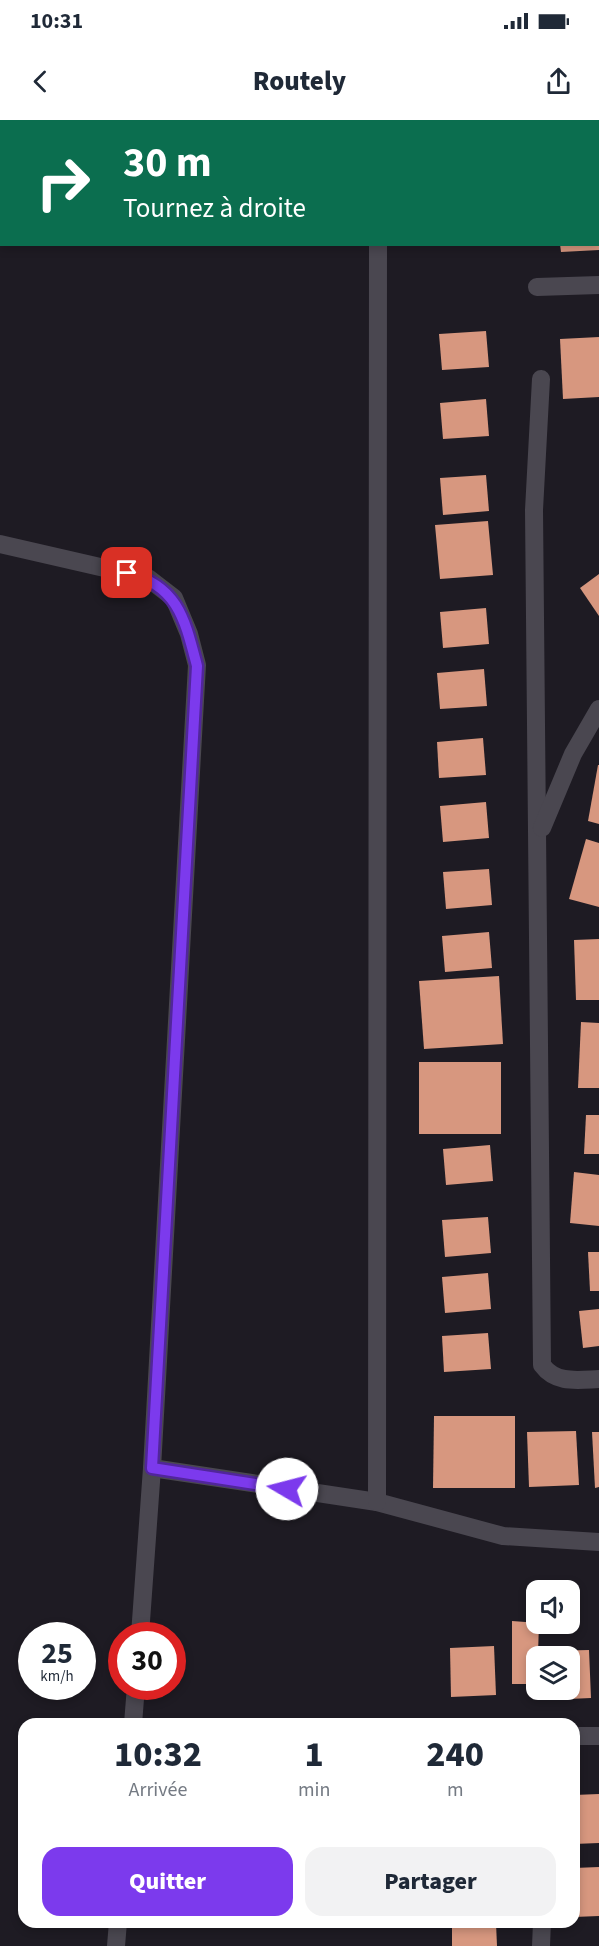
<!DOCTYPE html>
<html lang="fr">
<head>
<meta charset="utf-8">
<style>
	:root { --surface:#fff; --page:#f2f2f3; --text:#1f2937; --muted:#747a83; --accent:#7c3aed }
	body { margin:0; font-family:"Source Sans 3",sans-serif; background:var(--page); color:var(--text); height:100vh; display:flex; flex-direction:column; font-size:22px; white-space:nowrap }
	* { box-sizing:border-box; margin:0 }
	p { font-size:20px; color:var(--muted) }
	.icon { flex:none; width:33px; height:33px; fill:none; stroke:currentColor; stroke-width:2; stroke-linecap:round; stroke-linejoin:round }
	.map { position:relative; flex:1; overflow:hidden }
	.drawer { position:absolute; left:18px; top:1598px; width:562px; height:210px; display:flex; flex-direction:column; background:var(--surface); border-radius:18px; box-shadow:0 3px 9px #0003 }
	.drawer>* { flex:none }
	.hud { position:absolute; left:0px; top:0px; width:600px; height:126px; box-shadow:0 3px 9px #0003; background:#0b6e4f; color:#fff; overflow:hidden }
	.fabs { position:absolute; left:526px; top:1460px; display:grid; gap:12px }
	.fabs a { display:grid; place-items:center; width:54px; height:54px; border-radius:12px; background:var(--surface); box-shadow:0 3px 9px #0003; font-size:30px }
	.speed { position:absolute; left:18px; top:1502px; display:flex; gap:12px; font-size:30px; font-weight:700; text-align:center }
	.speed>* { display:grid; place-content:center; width:78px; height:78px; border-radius:50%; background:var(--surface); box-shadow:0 3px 9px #0003; line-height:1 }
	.speed small { font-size:15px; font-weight:400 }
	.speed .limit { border:9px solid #d22; background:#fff; color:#111 }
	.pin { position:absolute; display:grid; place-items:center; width:51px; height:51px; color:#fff; margin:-26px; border-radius:12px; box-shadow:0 3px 9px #0006 }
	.me { position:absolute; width:66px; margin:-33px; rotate:278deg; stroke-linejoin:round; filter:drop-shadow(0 0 4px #0008) }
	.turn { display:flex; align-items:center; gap:21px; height:126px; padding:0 24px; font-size:27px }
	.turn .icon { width:78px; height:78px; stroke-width:2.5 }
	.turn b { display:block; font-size:42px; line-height:51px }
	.eta { display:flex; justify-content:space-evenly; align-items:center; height:102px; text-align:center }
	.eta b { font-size:36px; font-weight:800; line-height:42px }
	.button { display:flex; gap:12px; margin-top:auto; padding:12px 24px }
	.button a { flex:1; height:69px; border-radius:18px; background:var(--accent); color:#fff; font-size:24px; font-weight:800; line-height:69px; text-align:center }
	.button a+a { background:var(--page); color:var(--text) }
	.status { display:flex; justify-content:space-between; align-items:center; height:42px; padding:0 30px; background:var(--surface); direction:ltr }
	.status svg { height:16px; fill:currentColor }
	header { display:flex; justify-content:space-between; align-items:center; height:78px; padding:0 24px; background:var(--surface); font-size:27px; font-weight:800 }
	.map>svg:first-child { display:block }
</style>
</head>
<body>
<div class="status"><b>10:31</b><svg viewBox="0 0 49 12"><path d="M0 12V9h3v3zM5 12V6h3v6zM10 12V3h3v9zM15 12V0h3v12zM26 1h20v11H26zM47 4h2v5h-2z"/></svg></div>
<header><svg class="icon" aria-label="back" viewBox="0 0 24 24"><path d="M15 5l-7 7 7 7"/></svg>Routely<svg class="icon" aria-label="share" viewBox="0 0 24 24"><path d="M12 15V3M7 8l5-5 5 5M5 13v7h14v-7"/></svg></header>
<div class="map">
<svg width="599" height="1826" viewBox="0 0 599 1826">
	<rect width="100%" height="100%" fill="#1e1b23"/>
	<g fill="#d7977f">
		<polygon points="560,124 599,124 599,130 561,132"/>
		<polygon points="486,211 489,247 442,250 439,214"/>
		<polygon points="599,217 599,277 563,279 560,219"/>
		<polygon points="486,279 489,316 443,319 440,283"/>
		<polygon points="486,355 489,391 443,395 440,358"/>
		<polygon points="488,401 493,455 440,459 435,405"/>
		<polygon points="599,454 599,496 580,468"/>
		<polygon points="486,488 489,524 443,528 440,492"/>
		<polygon points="484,549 487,586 440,589 437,553"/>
		<polygon points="483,618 486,655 439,658 437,622"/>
		<polygon points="598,645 599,645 599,704 588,701"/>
		<polygon points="486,682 489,718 443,722 440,686"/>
		<polygon points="586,719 599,723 599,787 569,779"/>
		<polygon points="489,749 492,785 446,789 443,752"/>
		<polygon points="489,812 492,848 445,852 442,816"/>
		<polygon points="599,819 599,880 576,880 574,820"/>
		<polygon points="499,856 503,924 424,929 419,861"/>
		<polygon points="581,902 599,903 599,968 578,968"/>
		<rect x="419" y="942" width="82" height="72"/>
		<polygon points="586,995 599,995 599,1034 584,1034"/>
		<polygon points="490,1025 493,1061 446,1065 443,1029"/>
		<polygon points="574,1052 599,1055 599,1106 570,1103"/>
		<polygon points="488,1097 491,1133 445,1137 442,1100"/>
		<polygon points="588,1132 599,1132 599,1171 590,1171"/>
		<polygon points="488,1153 491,1189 445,1193 442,1157"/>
		<polygon points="599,1189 599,1226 583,1228 579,1191"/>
		<polygon points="488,1213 491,1249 444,1252 442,1216"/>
		<polygon points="434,1296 515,1296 515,1368 433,1368"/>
		<polygon points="576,1311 579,1365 529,1367 527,1312"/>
		<polygon points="592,1312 599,1312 599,1367 595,1368"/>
		<polygon points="512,1501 539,1503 537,1564 512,1564"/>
		<polygon points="494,1526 496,1575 451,1577 450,1528"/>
		<polygon points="589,1530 591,1578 547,1580 546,1569 570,1569 570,1536 545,1536 545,1531"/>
		<polygon points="489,1599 489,1604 444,1604 444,1601"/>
		<polygon points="599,1674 599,1723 574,1724 574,1675"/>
		<polygon points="599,1747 599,1796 574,1797 574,1748"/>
		<polygon points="496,1803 497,1826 452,1826 452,1805"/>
	</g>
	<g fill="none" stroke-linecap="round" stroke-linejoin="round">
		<g stroke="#4a4750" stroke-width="18">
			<polyline points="532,0 532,2"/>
			<polyline points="378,2 378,0"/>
			<polyline points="537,167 599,165"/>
			<path d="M541 259 534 390 542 1245C556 1264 577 1260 599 1259"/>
			<polyline points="0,424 148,458 174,478 189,514 197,545 152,1348 140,1515"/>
			<polyline points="542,708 573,634 599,589"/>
			<polyline points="152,1348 377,1382 503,1416 599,1422"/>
			<polyline points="377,1382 378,124"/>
			<polyline points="133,1604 136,1566"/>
			<polyline points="574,1616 599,1616"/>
			<polyline points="116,1826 118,1802"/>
			<polyline points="541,1826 542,1802"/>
		</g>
	</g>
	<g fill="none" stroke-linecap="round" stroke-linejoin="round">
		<defs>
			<path id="route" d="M127 453C178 465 185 500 197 546L152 1348 287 1369"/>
		</defs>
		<use href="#route" stroke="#51269a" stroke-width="15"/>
		<use href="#route" stroke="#7c3aed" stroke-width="10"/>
	</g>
</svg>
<div class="fabs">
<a><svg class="icon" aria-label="sound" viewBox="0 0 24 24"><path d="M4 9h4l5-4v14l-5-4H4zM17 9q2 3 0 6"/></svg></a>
<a><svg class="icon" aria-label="layers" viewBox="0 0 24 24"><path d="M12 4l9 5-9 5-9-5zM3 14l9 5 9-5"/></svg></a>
</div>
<div class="speed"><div>25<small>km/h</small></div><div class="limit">30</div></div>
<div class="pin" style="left:127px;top:453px;background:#d93025"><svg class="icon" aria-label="arrive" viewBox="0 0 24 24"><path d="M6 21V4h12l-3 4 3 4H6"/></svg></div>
<svg class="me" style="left:287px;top:1369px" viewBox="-20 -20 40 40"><circle r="19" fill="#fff"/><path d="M0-13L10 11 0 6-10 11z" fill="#7c3aed"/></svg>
<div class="hud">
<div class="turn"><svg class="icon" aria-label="right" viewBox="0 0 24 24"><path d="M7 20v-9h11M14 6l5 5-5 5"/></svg><div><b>30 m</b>Tournez à droite</div></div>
</div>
<section class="drawer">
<div class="eta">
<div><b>10:32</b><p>Arrivée</p></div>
<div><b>1</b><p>min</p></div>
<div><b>240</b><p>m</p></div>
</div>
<div class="button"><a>Quitter</a><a>Partager</a></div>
</section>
</div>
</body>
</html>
